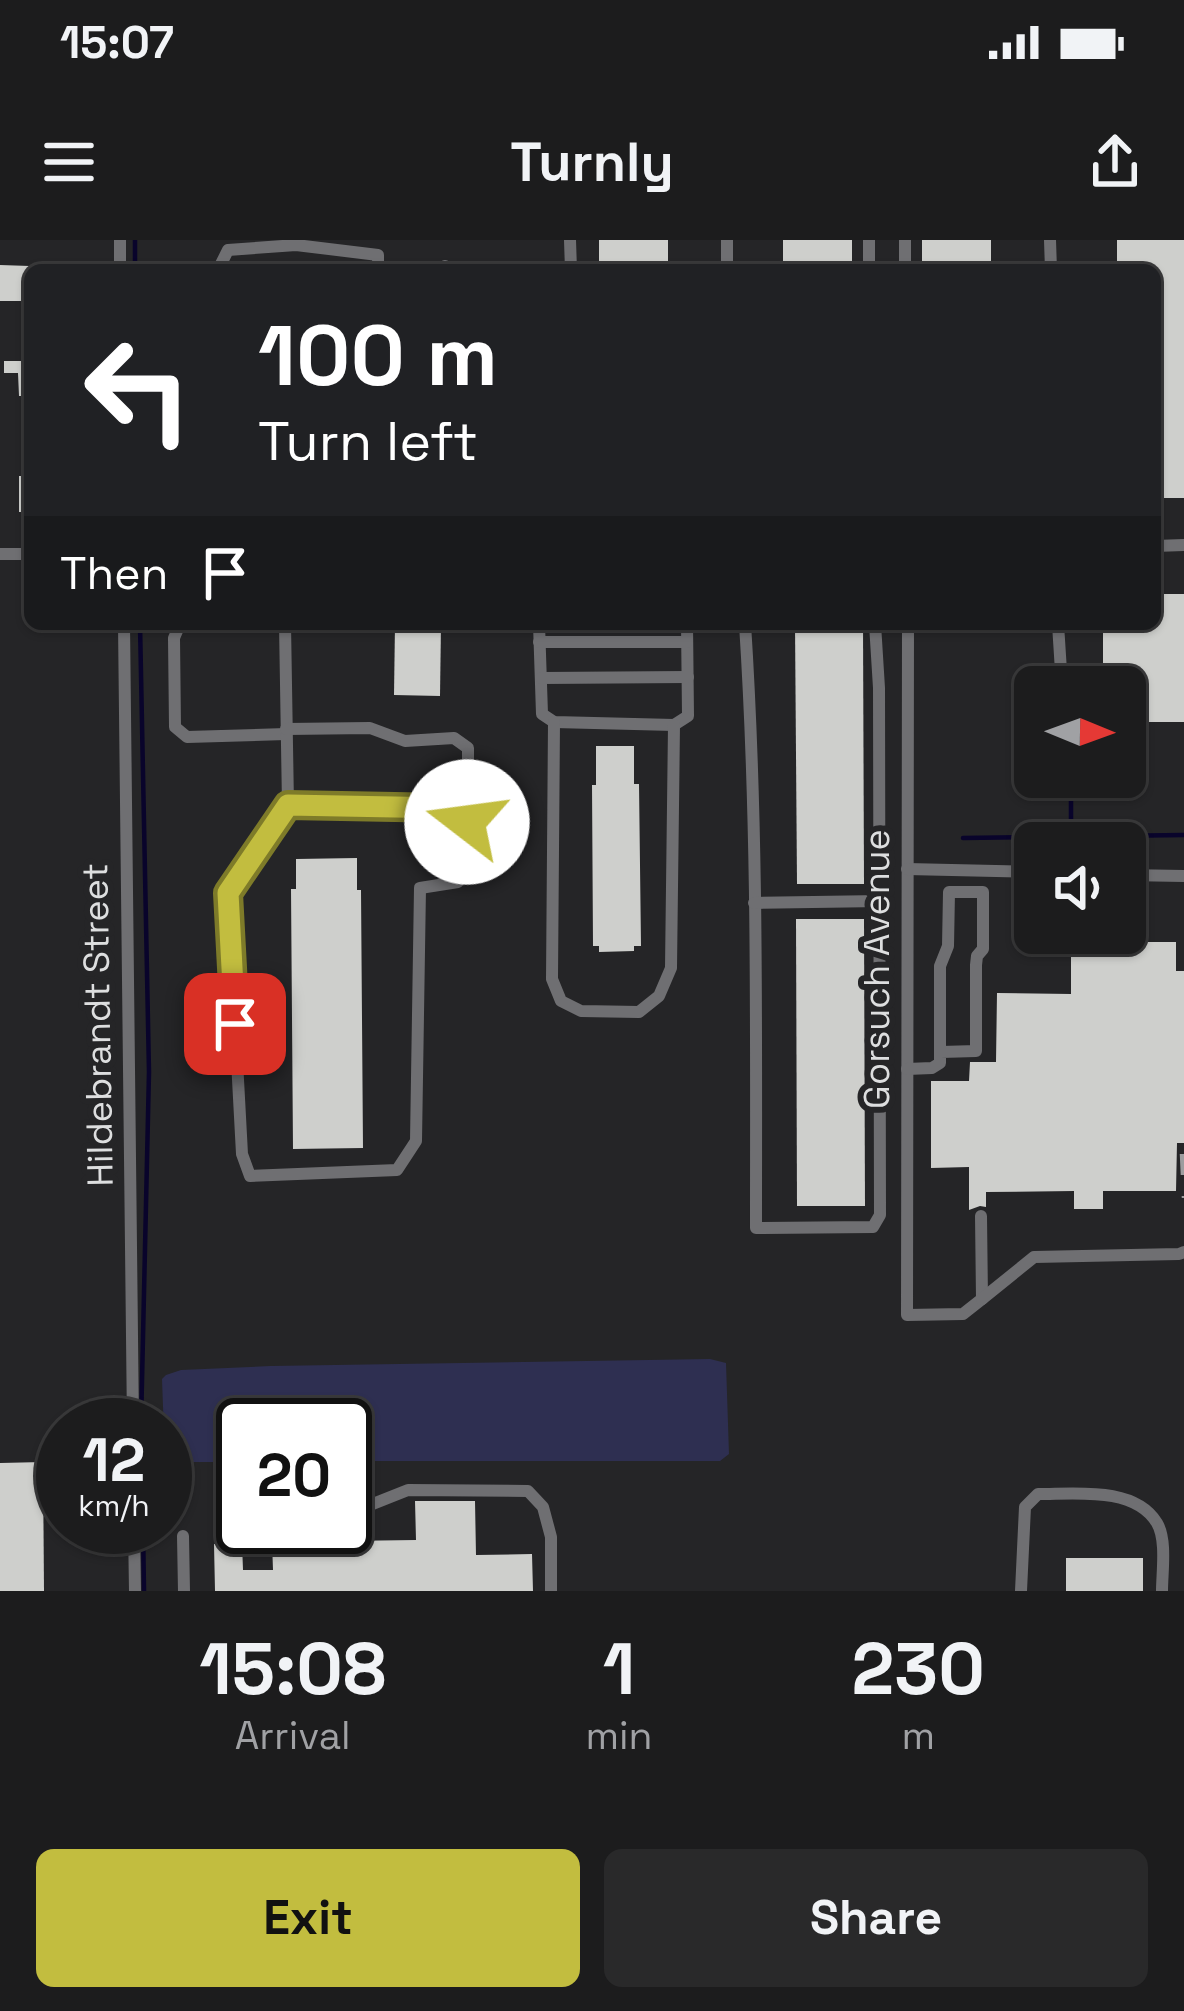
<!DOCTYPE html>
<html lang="en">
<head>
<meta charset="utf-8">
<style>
	:root { --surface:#1c1c1d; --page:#29292a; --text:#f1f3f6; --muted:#a0a1a4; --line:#3a3a3b; --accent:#c2bd3f }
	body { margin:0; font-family:"Space Grotesk",sans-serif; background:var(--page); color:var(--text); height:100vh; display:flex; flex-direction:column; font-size:45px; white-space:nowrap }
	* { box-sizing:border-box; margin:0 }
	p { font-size:39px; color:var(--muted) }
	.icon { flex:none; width:66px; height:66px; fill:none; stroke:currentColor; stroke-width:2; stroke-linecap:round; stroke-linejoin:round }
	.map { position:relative; height:1351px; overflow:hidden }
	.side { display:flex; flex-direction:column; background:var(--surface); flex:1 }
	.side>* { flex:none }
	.guide { position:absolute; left:24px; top:24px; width:1137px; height:366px; border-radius:18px; box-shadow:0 3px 9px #0004,0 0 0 3px var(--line); background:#202124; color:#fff; overflow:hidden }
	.needle { width:78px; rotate:91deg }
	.tools { position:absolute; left:1014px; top:426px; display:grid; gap:24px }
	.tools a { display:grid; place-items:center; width:132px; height:132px; border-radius:18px; background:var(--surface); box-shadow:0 3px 9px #0004,0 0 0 3px var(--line); font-size:60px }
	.speed { position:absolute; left:36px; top:1158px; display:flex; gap:24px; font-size:60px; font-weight:700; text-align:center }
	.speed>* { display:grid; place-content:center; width:156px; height:156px; border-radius:50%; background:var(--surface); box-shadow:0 3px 9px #0004,0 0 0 3px var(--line); line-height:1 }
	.speed small { font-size:30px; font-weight:400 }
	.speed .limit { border:6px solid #111; border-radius:18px; background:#fff; color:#111 }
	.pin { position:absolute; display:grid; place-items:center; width:102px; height:102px; color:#fff; margin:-51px; border-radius:24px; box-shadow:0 6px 18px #0006 }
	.me { position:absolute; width:132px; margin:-66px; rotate:285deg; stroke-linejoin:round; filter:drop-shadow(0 0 9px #0008) }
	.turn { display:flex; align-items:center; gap:42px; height:252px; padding:0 36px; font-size:54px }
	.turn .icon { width:156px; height:156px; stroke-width:2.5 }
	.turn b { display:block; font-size:84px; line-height:102px }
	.then { display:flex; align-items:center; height:114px; padding:0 36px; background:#0003; gap:24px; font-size:45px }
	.eta { display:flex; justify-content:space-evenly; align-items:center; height:204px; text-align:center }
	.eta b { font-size:72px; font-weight:700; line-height:84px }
	.button { display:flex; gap:24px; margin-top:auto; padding:24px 36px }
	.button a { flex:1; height:138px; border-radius:18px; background:var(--accent); color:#111; font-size:48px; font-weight:700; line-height:138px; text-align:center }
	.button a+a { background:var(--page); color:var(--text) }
	.status { display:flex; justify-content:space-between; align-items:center; height:84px; padding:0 60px; background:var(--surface); direction:ltr }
	.status svg { height:33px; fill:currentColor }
	header { display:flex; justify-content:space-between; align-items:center; height:156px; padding:0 36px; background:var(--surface); font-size:54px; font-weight:700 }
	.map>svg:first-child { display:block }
</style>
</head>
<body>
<div class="status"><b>15:07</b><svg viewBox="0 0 49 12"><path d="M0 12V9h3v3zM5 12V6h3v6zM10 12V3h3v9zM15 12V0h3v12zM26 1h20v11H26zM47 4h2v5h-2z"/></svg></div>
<header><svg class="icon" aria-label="menu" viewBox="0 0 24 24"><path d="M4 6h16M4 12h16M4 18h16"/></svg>Turnly<svg class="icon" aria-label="share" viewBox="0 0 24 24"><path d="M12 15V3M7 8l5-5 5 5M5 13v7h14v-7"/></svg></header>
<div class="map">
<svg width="1184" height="1351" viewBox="0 0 1184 1351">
	<rect width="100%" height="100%" fill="#252527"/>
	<polygon fill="#2e2f51" points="710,1119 726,1123 729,1214 720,1221 345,1221 345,1185 243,1185 243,1222 165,1222 162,1139 166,1135 181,1130 271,1126"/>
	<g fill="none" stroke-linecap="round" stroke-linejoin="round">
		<g stroke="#09042b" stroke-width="4.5">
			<polyline points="135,0 135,30"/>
			<polyline points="140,384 149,832 141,1185"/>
			<polyline points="1071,537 1071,598"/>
			<polyline points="963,598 1184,595"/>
			<polyline points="143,1287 144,1351"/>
		</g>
	</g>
	<g fill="#cecfcc">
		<rect x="599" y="0" width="69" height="30"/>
		<rect x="783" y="0" width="69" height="30"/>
		<rect x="922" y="0" width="69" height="30"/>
		<polygon points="1117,0 1184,0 1184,258 1155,258 1155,30 1117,30"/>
		<polygon points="0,25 30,26 30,61 0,61"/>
		<polygon points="4,121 30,121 30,156 19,156 18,133 4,133"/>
		<rect x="19" y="236" width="11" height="36"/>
		<polygon points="1155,354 1184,354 1184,482 1125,482 1125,447 1103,447 1103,384 1155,384"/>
		<polygon points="395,384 441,384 440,456 394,455"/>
		<polygon points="795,384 863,384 864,644 797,644"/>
		<polygon points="596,506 634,506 634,544 639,544 641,706 634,706 634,711 599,712 599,706 593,706 592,545 596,545"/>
		<polygon points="357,618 357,650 361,650 363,908 293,909 291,649 296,649 296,619"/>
		<polygon points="796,679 864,679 865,966 797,966"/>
		<polygon points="1071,702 1176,702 1176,731 1184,731 1184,903 1177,903 1176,951 1103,951 1103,969 1074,969 1074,951 986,952 986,967 980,966 969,970 969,927 931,928 931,841 969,841 970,822 996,822 997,753 1071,754"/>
		<polygon points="43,1222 44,1351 0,1351 0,1223"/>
		<polygon points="415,1261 475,1261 476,1315 532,1314 533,1351 215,1351 214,1304 242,1303 243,1330 273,1330 272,1302 416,1300"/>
		<rect x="1066" y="1318" width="77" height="33"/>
	</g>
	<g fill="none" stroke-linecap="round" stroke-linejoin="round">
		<g stroke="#6f6f72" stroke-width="12">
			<polyline points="120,0 120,30"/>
			<polyline points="570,0 571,30"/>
			<polyline points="727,0 727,30"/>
			<polyline points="869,0 869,30"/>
			<polyline points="905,0 905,30"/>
			<polyline points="1050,0 1051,30"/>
			<polyline points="445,26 445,30"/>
			<polyline points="218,30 228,10 296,5 378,15 378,30"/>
			<polyline points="1155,306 1184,305"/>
			<polyline points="0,314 30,314"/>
			<polyline points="124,384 133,1185"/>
			<polyline points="180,384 174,398 175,487 187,497 286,494"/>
			<polyline points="285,384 288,565 228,653 242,914 250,936 397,930 416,901 420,648 458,642 469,627 468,582 448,568 288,565"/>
			<polyline points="539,384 542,474 554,482 674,485 688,476 687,384"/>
			<path d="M745 384C758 584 756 787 756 988L873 987 880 975 879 448 875 384"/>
			<polyline points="908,384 907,1075 963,1074 982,1059 981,976"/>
			<polyline points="1058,384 1062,447"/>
			<polyline points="539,402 687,402"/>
			<polyline points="541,438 688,437"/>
			<polyline points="554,482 552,739 561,761 581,771 639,772 659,756 671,728 674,485"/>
			<polyline points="286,489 370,488 405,501 454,498 468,508 468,582"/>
			<polyline points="907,629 1035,632"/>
			<polyline points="1125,635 1184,636"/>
			<polyline points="754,663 881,661"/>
			<polyline points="907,829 932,828 940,823 940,726 948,706 949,652 983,652 983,709 977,716 976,725 976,811 941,812"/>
			<polyline points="982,1059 1034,1017 1179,1014 1184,1012"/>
			<polyline points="345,1275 408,1250 528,1251 543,1267 551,1297 551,1351"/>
			<polyline points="134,1287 135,1351"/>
			<polyline points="286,1291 313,1287"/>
			<polyline points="183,1296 184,1351"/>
			<path d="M1021 1351 1025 1267 1038 1254C1075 1254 1135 1246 1157 1283 1167 1300 1162 1332 1162 1351"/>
		</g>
		<polyline stroke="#9d9d9f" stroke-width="4.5" stroke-dasharray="21 21" stroke-linecap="butt" points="1182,914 1184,958"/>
	</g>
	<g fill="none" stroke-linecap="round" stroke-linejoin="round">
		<defs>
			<polyline id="route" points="235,784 228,653 288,565 448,568 467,582"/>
		</defs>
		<use href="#route" stroke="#7e7b29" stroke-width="30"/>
		<use href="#route" stroke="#c2bd3f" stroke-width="21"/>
	</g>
	<g text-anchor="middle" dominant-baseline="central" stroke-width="12" stroke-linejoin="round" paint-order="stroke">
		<g font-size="36" fill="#dddedf" stroke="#252527">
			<text transform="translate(877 729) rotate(-90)">Gorsuch Avenue</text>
			<text transform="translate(98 785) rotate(-91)">Hildebrandt Street</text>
		</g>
	</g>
</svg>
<div class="tools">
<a><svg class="needle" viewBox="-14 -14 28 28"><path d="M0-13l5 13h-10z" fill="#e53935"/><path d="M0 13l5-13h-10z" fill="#a0a1a4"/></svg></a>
<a><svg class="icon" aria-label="sound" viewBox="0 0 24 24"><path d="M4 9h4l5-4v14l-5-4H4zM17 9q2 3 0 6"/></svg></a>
</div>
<div class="speed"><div>12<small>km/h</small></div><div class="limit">20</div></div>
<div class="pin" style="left:235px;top:784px;background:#d93025"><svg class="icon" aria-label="arrive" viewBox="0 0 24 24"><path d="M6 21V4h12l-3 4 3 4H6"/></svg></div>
<svg class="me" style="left:467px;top:582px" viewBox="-20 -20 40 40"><circle r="19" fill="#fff"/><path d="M0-13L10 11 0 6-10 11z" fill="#c2bd3f"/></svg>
<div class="guide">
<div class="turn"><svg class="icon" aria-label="left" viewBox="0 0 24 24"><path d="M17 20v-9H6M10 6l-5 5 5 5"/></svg><div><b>100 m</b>Turn left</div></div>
<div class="then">Then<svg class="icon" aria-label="arrive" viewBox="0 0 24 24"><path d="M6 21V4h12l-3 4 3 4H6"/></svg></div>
</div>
</div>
<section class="side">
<div class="eta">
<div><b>15:08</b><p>Arrival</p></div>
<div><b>1</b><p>min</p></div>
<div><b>230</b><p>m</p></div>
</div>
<div class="button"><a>Exit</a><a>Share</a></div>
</section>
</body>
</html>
